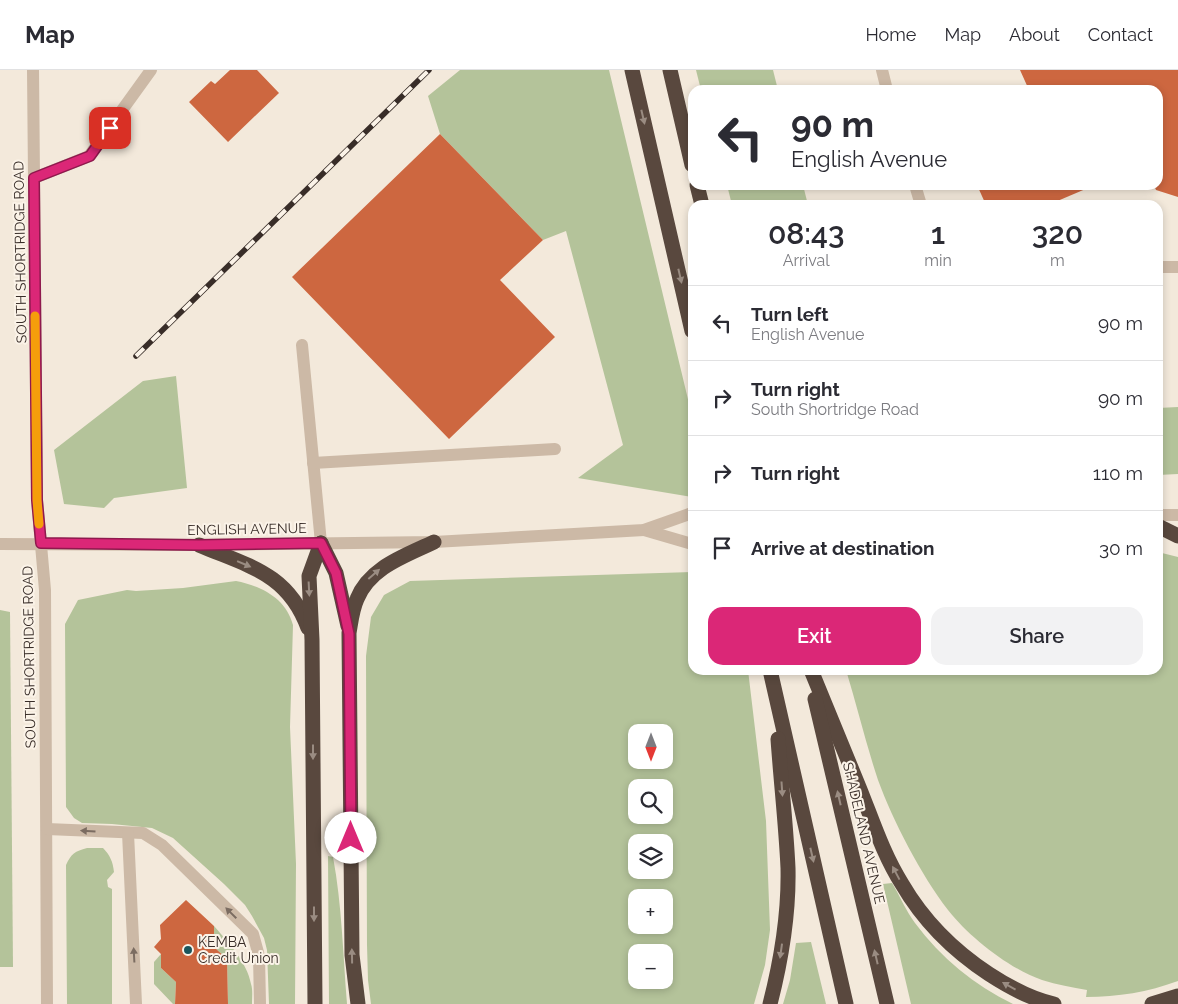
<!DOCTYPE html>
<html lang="en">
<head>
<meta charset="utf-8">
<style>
	:root { --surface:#fff; --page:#f2f2f3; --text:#2b2b33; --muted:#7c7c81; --line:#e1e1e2; --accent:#db2777 }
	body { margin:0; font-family:Raleway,sans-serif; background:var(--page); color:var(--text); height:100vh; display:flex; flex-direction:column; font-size:19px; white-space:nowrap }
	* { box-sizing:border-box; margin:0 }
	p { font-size:16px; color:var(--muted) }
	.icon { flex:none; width:28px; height:28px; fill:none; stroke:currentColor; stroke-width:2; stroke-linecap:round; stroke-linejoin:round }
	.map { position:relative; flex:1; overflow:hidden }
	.details { position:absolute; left:688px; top:130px; width:475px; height:475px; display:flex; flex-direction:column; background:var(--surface); border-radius:15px; box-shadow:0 2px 8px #0003 }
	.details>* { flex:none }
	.hud { position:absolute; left:688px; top:15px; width:475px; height:105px; border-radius:15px; box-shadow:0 2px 8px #0003; background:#fff; color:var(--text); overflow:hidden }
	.needle { width:32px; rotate:180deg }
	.fabs { position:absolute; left:628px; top:654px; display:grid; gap:10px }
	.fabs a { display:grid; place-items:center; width:45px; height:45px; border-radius:10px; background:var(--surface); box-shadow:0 2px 8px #0003; font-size:25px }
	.pin { position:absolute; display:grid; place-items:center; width:42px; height:42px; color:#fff; margin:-21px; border-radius:10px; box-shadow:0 2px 8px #0006 }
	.me { position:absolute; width:55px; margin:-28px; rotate:0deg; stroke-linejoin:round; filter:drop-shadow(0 0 4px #0008) }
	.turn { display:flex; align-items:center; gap:18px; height:105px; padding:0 20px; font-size:22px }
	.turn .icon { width:65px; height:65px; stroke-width:2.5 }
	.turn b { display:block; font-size:35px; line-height:42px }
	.eta { display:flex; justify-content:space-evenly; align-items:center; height:85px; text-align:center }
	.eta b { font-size:30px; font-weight:600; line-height:35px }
	.primary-button { display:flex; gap:10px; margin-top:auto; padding:10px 20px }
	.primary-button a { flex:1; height:58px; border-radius:15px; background:var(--accent); color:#fff; font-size:20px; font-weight:600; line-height:58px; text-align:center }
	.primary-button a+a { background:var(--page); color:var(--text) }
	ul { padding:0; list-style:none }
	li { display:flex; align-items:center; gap:15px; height:75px; padding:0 20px; border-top:1px solid var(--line) }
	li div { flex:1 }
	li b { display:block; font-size:19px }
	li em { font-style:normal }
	header { display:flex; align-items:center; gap:30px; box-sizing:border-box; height:70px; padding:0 25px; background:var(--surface); border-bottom:1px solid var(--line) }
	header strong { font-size:24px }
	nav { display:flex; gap:28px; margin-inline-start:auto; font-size:18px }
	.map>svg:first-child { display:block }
</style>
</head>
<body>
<header>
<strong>Map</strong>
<nav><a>Home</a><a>Map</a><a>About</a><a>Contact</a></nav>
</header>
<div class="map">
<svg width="1178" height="934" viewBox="0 0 1178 934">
	<rect width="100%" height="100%" fill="#f3e9db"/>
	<g fill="#b4c39a" fill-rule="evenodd">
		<polygon points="460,0 609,0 692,346 692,427 578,408 623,375 566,161 543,170 440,64 428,26"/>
		<polygon points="696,0 773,0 778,20 701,20"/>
		<polygon points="727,115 803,115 808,135 732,135"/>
		<polygon points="176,306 187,418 114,428 104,438 64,434 54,380 143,311"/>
		<polygon points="1178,337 1178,404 1158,405 1158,338"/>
		<path d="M1158 482 1178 487V911C1148 922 1118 927 1086 927L1087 920C1072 917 1057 915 1042 910 1010 899 970 868 948 840 921 805 893 751 878 710 866 674 857 636 846 600H1158Z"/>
		<path d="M692 502V600H748L766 751 770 860 765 895 754 934H371L368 910 367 875 366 586 371 547 384 525 410 511ZM636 662H664V690H636ZM636 718H664V745H636ZM636 772H664V800H636ZM636 828H664V855H636ZM636 882H664V910H636Z"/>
		<path d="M236 511C261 516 286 528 293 555L290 657 296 794 295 934H269L267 880 264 868 252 846 245 835 224 814 173 768 152 758 112 754 82 753 74 748 66 737 65 554 78 530 127 520 136 521 183 518Z"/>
		<polygon points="0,540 10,542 13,897 0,897"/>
		<path d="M87 778H103C110 785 113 792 114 802L107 810 108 817 112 819V934H67L66 795C71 784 75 781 87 778Z"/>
		<path d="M328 786 333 787C342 835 343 885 347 934H329Z"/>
		<path d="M892 813C900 826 906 841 915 853 941 888 974 915 1013 934H911L883 814Z"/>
		<path d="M214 856C228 872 247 892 251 914 253 920 252 928 252 934H228L227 889 214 877Z"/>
		<polygon points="811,872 826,934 783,934 790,910 796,873"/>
		<polygon points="161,884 161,898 176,912 175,934 173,934 154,914 154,892"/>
	</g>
	<g fill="#cd6740">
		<polygon points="230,0 257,0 279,23 228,72 189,32 211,11 215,14"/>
		<polygon points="1020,0 1178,0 1178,127 1156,120 1154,115 1158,115 1158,20 1029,20"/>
		<polygon points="440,64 543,170 500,210 555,267 449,369 292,207"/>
		<polygon points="977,115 1095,115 1048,135 986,135"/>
		<polygon points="186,830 214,856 214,877 227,889 228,934 175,934 176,912 161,898 161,884 154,877 161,869 160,855"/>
	</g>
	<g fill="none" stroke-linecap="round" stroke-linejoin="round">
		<g stroke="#ccb9a6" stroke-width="12">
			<polyline points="33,0 37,430 45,520 47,934"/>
			<polyline points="882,0 887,20"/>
			<polyline points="34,108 89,86 151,0"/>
			<polyline points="915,115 921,135"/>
			<polyline points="1158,197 1178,197"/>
			<polyline points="302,275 321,473"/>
			<polyline points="313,393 555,379"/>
			<polyline points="1158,445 1178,445"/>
			<polyline points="644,460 692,474"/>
			<polyline points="0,474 199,475 434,472 644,460 692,443"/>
			<polyline points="47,759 143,763 162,775 253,864 259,886 260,934"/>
			<polyline points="128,763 136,934"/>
		</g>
		<g stroke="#59483e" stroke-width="15">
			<polyline points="632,0 692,261"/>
			<polyline points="670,0 692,95"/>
			<polyline points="697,115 702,135"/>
			<polyline points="1158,456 1178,466"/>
			<polyline points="321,473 336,503 348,556"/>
			<path d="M199 475C248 496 288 503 308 558"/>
			<polyline points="770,600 846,934"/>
			<path d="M811 600C827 639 843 678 859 717 872 749 883 784 902 814 923 850 954 881 989 904 1009 917 1030 929 1054 934"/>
			<polyline points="815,629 887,934"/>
			<polyline points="315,934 312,570 309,506 321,473"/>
			<path d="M358 934 352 885 349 563C351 552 352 540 357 529 370 497 405 486 434 472"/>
			<path d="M770 934C781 891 789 843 788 798 786 755 781 712 778 669"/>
			<polyline points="1152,934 1178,926"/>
		</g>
		<defs>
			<polyline id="rail" points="136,286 429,0"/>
		</defs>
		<use href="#rail" stroke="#382d28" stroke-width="5.5"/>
		<use href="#rail" stroke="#fbf3e8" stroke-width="4" stroke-dasharray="11" stroke-linecap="butt"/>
	</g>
	<defs><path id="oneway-solid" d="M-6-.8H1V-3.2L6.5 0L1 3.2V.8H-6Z" transform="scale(1.25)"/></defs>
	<g fill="#9a8c82">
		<use href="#oneway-solid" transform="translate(643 47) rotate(77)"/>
		<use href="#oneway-solid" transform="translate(680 206) rotate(77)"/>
		<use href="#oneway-solid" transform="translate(244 494) rotate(23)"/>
		<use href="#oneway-solid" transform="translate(374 504) rotate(-41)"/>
		<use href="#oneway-solid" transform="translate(309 519) rotate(87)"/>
		<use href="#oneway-solid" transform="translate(313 682) rotate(90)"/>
		<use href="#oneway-solid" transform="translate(782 719) rotate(86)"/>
		<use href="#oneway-solid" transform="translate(839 728) rotate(-103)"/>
		<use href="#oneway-solid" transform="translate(812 785) rotate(77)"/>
		<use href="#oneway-solid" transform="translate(896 803) rotate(-118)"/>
		<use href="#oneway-solid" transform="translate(314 844) rotate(90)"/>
		<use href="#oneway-solid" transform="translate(781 881) rotate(98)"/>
		<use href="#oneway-solid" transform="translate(352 886) rotate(-91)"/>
		<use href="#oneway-solid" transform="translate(876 887) rotate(-103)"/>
		<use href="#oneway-solid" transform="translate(1009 916) rotate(-151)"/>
	</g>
	<g fill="#7b6c61">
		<use href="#oneway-solid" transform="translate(88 761) rotate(-177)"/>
		<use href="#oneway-solid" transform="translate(231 843) rotate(-135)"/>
		<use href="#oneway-solid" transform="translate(134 885) rotate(-93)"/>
	</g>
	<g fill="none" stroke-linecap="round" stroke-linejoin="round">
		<defs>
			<polyline id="route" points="110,58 90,86 34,108 37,430 41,473 199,475 321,473 336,503 349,564 351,768"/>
		</defs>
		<use href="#route" stroke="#8e194d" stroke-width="12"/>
		<use href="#route" stroke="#db2777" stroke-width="9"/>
		<polyline stroke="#f59e0b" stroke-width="9" points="35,246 37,430 39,454"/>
	</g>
	<circle fill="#1b555c" stroke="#fbf3e8" stroke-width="2" cx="188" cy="880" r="5"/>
	<g text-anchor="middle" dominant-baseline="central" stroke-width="4" stroke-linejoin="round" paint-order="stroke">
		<g font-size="14" fill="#382d28" stroke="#fbf3e8">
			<text transform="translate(20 182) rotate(-91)">SOUTH SHORTRIDGE ROAD</text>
			<text transform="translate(247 459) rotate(-1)">ENGLISH AVENUE</text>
			<text transform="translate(29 587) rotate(-91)">SOUTH SHORTRIDGE ROAD</text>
			<text transform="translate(864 763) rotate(77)">SHADELAND AVENUE</text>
		</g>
		<g font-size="14" fill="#382d28" stroke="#fbf3e8" text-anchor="start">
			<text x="198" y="872">KEMBA<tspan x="198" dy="16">Credit Union</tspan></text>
		</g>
	</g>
</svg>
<div class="fabs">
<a><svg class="needle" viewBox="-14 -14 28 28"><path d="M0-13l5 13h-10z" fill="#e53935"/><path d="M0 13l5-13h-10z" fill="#7c7c81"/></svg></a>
<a><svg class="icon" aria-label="search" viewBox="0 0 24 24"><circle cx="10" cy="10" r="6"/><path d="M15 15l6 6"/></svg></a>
<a><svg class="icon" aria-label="layers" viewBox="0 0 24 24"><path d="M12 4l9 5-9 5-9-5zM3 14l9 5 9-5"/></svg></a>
<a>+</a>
<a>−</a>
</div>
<div class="pin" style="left:110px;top:58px;background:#d93025"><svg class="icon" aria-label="arrive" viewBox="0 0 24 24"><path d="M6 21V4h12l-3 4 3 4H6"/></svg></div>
<svg class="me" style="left:351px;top:768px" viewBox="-20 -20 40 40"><circle r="19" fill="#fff"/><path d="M0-13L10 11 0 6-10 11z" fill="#db2777"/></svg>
<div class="hud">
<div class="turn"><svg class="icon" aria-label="left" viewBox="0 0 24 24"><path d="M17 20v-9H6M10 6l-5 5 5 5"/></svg><div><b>90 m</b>English Avenue</div></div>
</div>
<section class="details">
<div class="eta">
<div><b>08:43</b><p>Arrival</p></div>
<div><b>1</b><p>min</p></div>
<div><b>320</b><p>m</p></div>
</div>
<ul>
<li><svg class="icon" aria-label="left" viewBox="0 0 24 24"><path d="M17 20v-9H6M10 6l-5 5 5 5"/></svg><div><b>Turn left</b><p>English Avenue</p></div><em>90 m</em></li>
<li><svg class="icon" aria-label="right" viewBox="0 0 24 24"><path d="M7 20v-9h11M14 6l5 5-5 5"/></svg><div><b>Turn right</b><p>South Shortridge Road</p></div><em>90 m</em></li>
<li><svg class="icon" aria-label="right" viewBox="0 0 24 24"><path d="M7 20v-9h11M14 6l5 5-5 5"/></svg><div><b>Turn right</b></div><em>110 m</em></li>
<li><svg class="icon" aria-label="arrive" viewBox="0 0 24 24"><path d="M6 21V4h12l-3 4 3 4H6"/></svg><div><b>Arrive at destination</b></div><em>30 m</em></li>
</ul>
<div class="primary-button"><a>Exit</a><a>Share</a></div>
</section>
</div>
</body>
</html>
